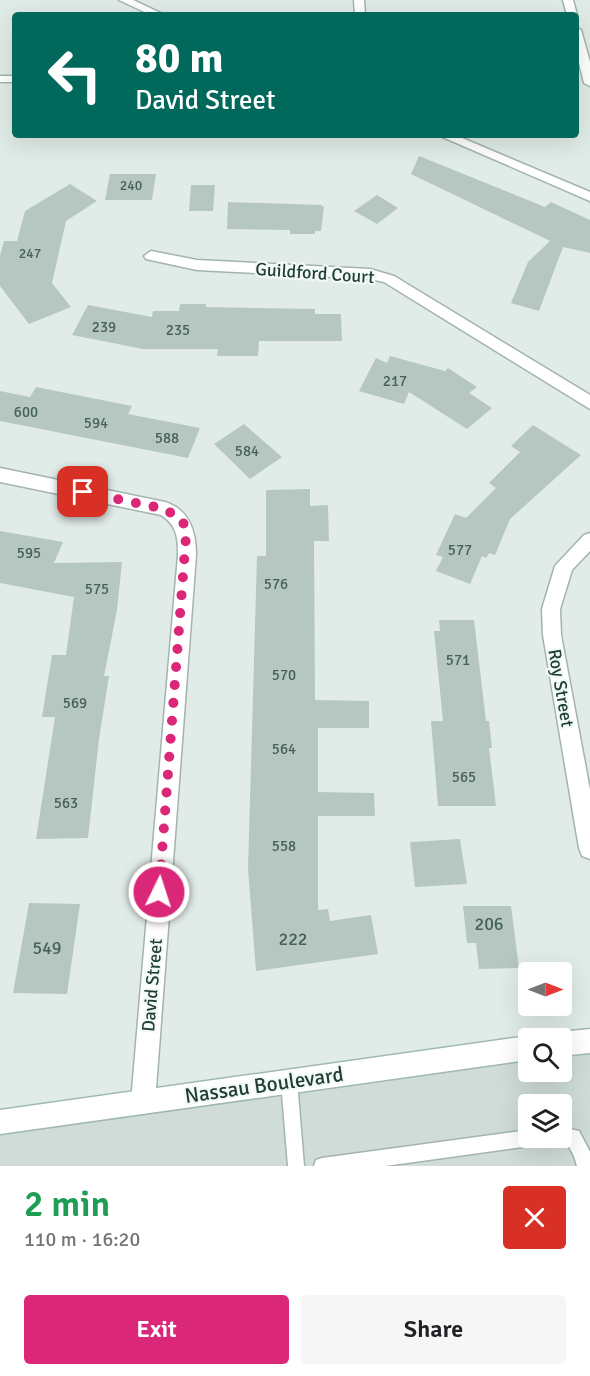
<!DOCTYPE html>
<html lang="en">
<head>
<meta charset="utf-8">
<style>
	:root { --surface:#fff; --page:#f6f6f6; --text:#202124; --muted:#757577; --accent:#db2777 }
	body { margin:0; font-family:Signika,sans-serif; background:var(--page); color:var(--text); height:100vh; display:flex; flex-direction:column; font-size:22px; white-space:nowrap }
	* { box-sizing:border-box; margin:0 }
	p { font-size:20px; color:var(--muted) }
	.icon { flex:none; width:33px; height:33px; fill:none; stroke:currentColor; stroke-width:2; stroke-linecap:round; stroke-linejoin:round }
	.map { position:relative; height:1166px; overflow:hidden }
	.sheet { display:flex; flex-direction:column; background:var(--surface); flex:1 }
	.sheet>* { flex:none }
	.hud { position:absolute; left:12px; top:12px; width:567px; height:126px; border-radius:6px; box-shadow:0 6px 24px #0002; background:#00695c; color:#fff; overflow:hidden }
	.needle { width:39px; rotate:90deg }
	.fabs { position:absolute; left:518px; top:962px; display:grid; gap:12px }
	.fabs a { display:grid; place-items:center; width:54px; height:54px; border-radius:6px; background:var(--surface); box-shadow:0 6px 24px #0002; font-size:30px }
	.pin { position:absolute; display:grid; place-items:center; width:51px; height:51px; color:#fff; margin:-26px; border-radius:12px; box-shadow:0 3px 9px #0006 }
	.me { position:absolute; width:66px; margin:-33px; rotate:4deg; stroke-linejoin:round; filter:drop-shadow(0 0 4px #0008) }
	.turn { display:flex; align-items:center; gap:21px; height:126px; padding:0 24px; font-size:27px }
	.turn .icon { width:78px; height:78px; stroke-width:2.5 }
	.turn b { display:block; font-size:42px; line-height:51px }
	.round { display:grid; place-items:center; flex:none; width:63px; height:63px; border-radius:6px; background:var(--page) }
	.overview { display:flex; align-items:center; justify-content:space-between; height:102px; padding:0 24px }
	h1 { font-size:36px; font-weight:600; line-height:45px; color:#1e9e55 }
	.action { display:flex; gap:12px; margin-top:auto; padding:12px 24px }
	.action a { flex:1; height:69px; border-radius:6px; background:var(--accent); color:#fff; font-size:24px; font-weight:600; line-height:69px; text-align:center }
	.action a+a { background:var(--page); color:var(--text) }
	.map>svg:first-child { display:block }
</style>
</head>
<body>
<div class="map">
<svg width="590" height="1166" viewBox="0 0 590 1166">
	<rect width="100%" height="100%" fill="#e1ece8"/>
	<path fill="#cfdcd7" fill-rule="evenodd" d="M590 1052V1166H0V1134L528 1061V1071H561V1056ZM528 1104H561V1137H528Z"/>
	<g fill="#b6c7c2">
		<polygon points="419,156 545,207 551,202 590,220 590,253 563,247 539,311 511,303 528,262 550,241 411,174"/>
		<polygon points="110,174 156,174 152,200 105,200"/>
		<polygon points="70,184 97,201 66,221 52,283 71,307 29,324 0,286 0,256 4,241 17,241 25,211"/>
		<polygon points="191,185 215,185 213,211 189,211"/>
		<polygon points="377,195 398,208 377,224 354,211"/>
		<polygon points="228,202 321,205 324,207 321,231 315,231 315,234 290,234 290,230 227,229"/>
		<polygon points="180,304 206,304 206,307 315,309 315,314 341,314 342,341 259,341 258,356 217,356 218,349 143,349 72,335 88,305 152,317 153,311 179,311"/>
		<polygon points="390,356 445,371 448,368 477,387 469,393 492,408 467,429 409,392 404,404 359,391 376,358 387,363"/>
		<polygon points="36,387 132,406 128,414 200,428 188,458 0,421 0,391 30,397"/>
		<polygon points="244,424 282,457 250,479 214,444"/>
		<polygon points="533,425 581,455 510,519 495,555 489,553 486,558 482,556 470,584 436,571 443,557 436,555 455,514 466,518 496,488 489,483 520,452 511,446"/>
		<polygon points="310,489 310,506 328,505 329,541 314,541 315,700 369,701 369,728 318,728 318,792 374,793 375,816 318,816 318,910 328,909 330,921 371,915 378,954 256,971 248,869 257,556 266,556 266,490"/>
		<polygon points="0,531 63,542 54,563 122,562 117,610 104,676 109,676 99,739 88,838 36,839 55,717 42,717 52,655 66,655 74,597 0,583"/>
		<polygon points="439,620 474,620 486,721 489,721 492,748 489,748 496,806 438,806 431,721 443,721 434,631 440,631"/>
		<polygon points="460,839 467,884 415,887 410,842"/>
		<polygon points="29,903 80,904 67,994 13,993"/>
		<polygon points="463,906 511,906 519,968 479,969 476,943 467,943"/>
	</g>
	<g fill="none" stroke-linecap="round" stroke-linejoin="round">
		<defs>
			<g id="service">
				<polygon points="289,1073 295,1075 297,1081 304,1166 288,1166 281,1081 283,1075"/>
				<polygon points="561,1127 579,1131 590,1152 590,1166 577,1166 574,1156 568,1145 555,1141 553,1137 561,1137"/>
				<polygon points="528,1130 528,1137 545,1137 543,1143 537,1145 385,1166 314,1166 316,1160 322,1158"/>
			</g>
			<g id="minor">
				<polygon points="354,0 364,0 365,15 355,15"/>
				<polygon points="563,0 573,0 577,15 576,17 576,15 567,15"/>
				<polygon points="576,27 581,30 590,62 590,86 584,83 576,51"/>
				<rect x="0" y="76" width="15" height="6"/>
				<polygon points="151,251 197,260 370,269 394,276 590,395 590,409 384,282 370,279 197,270 146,259 144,256"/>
				<path d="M0 468 165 502C190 510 196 532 196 555L155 1102 152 1111 143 1114 134 1111 131 1102 178 555C178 538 177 525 161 515L0 482Z"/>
				<polygon points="590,533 590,551 572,570 560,609 561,635 590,790 590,859 582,856 579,848 543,635 542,609 555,566 584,535"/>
			</g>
			<g id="tertiary">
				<polygon points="119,0 133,0 165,15 151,15"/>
				<polygon points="438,135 455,135 590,192 590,201"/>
			</g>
			<g id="secondary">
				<polygon points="590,1029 590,1053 561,1056 561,1038 552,1038 553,1036 561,1032"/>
				<polygon points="528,1036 533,1038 528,1038 528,1060 0,1134 0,1110"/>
			</g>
		</defs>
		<use href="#service" stroke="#a3b4b0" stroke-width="3"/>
		<use href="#minor" stroke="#a3b4b0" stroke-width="3"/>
		<use href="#tertiary" stroke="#a3b4b0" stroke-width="3"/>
		<use href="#secondary" stroke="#9fb9b2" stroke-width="3"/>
		<use href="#service" fill="#fff" fill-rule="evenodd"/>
		<use href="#minor" fill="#fff" fill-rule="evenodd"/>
		<use href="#tertiary" fill="#fff" fill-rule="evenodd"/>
		<use href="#secondary" fill="#fff" fill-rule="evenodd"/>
	</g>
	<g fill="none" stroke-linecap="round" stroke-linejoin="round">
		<polyline stroke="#db2777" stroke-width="10" stroke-dasharray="0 18" points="83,492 165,509 183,521 186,536 159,892"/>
	</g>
	<g text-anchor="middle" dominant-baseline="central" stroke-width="4.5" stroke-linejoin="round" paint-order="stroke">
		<g font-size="14" fill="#46605a">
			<text x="131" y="185">240</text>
			<text x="30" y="253">247</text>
		</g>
		<g font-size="15" fill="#46605a">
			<text x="104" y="327">239</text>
			<text x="178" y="330">235</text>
			<text x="395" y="381">217</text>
			<text x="26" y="412">600</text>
			<text x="96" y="423">594</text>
			<text x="167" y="438">588</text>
			<text x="247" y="451">584</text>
			<text x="460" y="550">577</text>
			<text x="29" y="553">595</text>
			<text x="276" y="584">576</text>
			<text x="97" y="589">575</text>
			<text x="458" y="660">571</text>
			<text x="284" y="675">570</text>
			<text x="75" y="703">569</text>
			<text x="284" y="749">564</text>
			<text x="464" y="777">565</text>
			<text x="66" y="803">563</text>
			<text x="284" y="846">558</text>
		</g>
		<g font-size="18" fill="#203e38" stroke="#f2f9f6">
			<text transform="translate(315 273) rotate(4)">Guildford Court</text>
			<text transform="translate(561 688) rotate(80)">Roy Street</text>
			<text transform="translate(152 985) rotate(-85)">David Street</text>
		</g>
		<g font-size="18" fill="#46605a">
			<text x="489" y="924">206</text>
			<text x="293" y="939">222</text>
			<text x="47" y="948">549</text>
		</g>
		<g font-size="21" fill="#203e38" stroke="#f2f9f6">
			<text transform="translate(264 1085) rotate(-8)">Nassau Boulevard</text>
		</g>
	</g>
</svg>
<div class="fabs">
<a><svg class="needle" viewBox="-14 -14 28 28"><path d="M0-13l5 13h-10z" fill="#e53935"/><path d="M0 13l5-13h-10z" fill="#757577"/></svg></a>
<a><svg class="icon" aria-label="search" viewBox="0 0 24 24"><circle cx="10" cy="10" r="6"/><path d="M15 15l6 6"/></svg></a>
<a><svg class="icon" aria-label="layers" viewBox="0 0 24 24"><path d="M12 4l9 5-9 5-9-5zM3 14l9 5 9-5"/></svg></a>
</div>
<div class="pin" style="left:83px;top:492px;background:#d93025"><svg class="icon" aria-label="arrive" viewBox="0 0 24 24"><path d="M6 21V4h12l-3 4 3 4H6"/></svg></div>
<svg class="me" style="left:159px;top:892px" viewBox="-20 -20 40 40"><circle r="17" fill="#db2777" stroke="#fff" stroke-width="3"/><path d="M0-11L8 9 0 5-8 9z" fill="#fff"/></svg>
<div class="hud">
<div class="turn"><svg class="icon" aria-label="left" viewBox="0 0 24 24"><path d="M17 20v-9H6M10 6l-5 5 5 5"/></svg><div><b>80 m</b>David Street</div></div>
</div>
</div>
<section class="sheet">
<div class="overview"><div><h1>2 min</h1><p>110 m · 16:20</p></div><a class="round" style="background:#d93025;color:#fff"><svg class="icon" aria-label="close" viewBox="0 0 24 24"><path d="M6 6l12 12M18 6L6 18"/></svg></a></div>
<div class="action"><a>Exit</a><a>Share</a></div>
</section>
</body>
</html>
